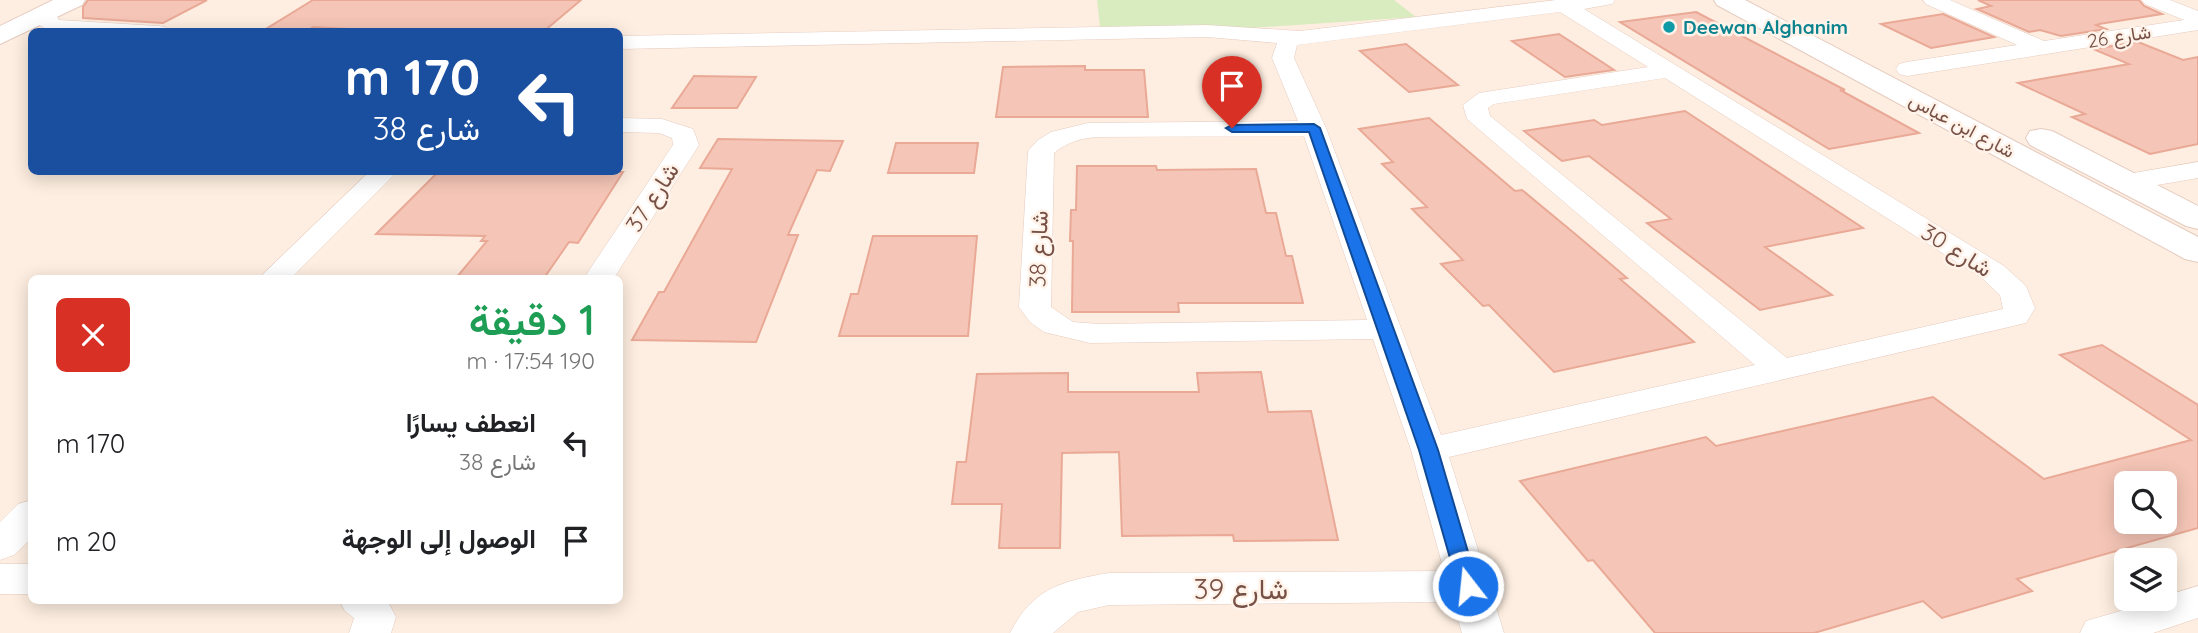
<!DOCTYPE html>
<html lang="ar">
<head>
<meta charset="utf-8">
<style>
	:root { --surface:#fff; --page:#f2f2f2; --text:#202124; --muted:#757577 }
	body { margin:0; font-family:Quicksand,Vazirmatn,sans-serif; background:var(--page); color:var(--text); direction:rtl; height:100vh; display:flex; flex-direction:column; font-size:26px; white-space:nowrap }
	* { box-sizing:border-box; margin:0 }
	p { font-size:23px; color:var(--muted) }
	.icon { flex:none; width:38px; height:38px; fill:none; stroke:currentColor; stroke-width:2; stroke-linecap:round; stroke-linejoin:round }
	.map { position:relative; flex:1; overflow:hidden; direction:ltr }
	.details { position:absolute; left:28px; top:275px; width:595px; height:329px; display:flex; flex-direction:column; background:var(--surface); border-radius:10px; box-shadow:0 4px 18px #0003; direction:rtl }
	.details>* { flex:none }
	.banner { position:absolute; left:28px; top:28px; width:595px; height:147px; border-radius:10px; box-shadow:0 4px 18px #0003; direction:rtl; background:#1a4fa0; color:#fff; overflow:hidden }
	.controls { position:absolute; left:2114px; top:471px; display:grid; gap:14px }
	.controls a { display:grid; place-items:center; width:63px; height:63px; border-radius:10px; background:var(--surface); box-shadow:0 4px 18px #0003; font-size:35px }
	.pin { position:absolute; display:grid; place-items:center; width:60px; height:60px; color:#fff; margin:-72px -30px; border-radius:50% 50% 50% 0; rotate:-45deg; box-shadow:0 0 7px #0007 }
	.pin .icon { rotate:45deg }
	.me { position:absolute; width:77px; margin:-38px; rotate:344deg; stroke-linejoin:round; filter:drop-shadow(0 0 5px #0008) }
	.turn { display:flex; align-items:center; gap:24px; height:147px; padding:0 28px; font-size:32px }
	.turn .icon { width:91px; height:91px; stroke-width:2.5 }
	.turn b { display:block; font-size:49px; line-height:60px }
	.round { display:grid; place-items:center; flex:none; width:74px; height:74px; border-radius:10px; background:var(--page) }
	.headline { display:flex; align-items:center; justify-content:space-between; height:119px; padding:0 28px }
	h1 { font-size:42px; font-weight:600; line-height:52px; color:#1e9e55 }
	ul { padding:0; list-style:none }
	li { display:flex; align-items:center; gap:21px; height:98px; padding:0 28px }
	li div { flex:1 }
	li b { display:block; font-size:26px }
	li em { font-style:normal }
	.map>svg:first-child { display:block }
</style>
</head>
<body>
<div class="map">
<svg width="2198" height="633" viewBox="0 0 2198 633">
	<rect width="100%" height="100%" fill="#feeee1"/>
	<polygon fill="#d8ecbf" points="1097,0 1394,0 1416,17 1251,28 1100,27"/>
	<g fill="#f5c6b7" stroke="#e9a996" stroke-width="2" fill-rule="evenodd">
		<polygon points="88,0 207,0 163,23 83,18 83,7"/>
		<polygon points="313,0 581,0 543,32 400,32 313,27 306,32 261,32"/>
		<polygon points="1978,0 2139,0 2144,6 2162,14 2099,24 2096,25 2106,29 2061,36 2040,30 2029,32 1977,9 1991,6"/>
		<polygon points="1696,12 1845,90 1840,90 1919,133 1829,149 1620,22"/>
		<polygon points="1943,14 1994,37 1931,48 1881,24"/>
		<polygon points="1559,34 1614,70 1565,77 1512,41"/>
		<polygon points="2138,42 2183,60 2198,57 2198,144 2150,154 2072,117 2085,114 2018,83 2129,64 2093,49"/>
		<polygon points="1406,44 1458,85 1409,92 1360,51"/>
		<polygon points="1085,66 1085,70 1144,70 1148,117 996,117 1003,67"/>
		<polygon points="694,76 756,77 737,108 672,108"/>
		<polygon points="1685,111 1863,228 1765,247 1832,295 1760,310 1647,223 1671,219 1589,156 1562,161 1524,131 1594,120 1602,125"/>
		<polygon points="1429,118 1515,191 1522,190 1580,238 1627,278 1620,279 1694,342 1554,372 1489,305 1483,306 1441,264 1463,260 1412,209 1427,207 1382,164 1393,162 1359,129"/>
		<polygon points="718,139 843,141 830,171 817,170 788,235 798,235 756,342 632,340 659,292 664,292 732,169 700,168"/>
		<polygon points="896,143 978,143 974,173 888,173"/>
		<polygon points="1077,166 1156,166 1157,170 1256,169 1266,213 1276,213 1286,256 1292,256 1303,303 1178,303 1179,312 1072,312 1073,241 1070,241 1071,210 1076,210"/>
		<polygon points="438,172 623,172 578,243 569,242 544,278 456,278 487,241 481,241 485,236 376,234"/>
		<polygon points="873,236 977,236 968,336 839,336 851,294 858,294"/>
		<path d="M2102 345 2198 405V528L2017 579 2032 591 1942 618 1923 601 1814 633H1655L1593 560 1588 561 1520 481 1706 437 1716 446 1933 397 2044 479 2191 440 2060 355ZM2126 483H2165V522H2126Z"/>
		<polygon points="1261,372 1268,412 1311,411 1338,540 1234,541 1233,535 1122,536 1119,452 1062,453 1060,548 999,548 1002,504 952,504 957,462 966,462 977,374 1068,373 1068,392 1199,392 1197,373"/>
	</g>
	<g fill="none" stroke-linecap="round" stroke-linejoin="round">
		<defs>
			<g id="minor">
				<path d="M1556 0H1615L1612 4 1584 9 2004 266 2026 286 2035 308 2026 323 1449 457 1504 633H1462L1453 602 1109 605 1078 612 1053 633H1010C1033 588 1062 581 1109 573L1444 571 1411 450 1373 339 1090 343 1044 332 1030 322 1019 307 1028 151 1038 140 1051 132 1088 123 1298 121 1272 58 1277 43 1207 37 620 49V36L1207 25 1300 31ZM1560 12 1648 67 1479 93 1463 105 1467 119 1755 365 1441 435 1326 128 1294 58 1297 45ZM1665 78 1982 278 2000 295 2003 309 1787 358 1490 116 1488 108 1494 104ZM1304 136 1367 320 1099 324 1073 322 1051 307 1054 153C1067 142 1079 139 1096 137Z"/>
				<polygon points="1923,0 1950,0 2044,41 2184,20 2145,4 2142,0 2170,0 2198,11 2198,30 1907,76 1899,74 1896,69 1899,64 1907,62 2017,45 1926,4"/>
				<polygon points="46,8 53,10 59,20 158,26 166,27 168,32 50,32 34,21 39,10"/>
				<polygon points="620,118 662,119 693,129 699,145 614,278 584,278 673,145 672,138 659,133 620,132"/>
				<polygon points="2198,162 2198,178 2128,190 2119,188 2115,182 2119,176 2128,174"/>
				<polygon points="369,172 397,172 291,278 259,278"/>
				<polygon points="32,500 32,538 14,555 0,560 0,522 18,504"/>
				<rect x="0" y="564" width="32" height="30"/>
				<polygon points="2198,586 2198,618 2153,633 2080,633 2086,621 2165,598 2165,596"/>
				<polygon points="339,600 387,600 396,617 391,633 349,633 354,618 345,611"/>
			</g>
			<g id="tertiary">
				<polygon points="53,0 85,0 82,5 0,44 0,26"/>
				<polygon points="1714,0 1745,0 2198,237 2198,262 2185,259 1717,5"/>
				<polygon points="2041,129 2052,131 2198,206 2198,229 2186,226 2030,145 2026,138 2030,131"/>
			</g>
		</defs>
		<use href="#minor" stroke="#e5cbbf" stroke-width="1"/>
		<use href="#tertiary" stroke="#e5cbbf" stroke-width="2"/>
		<use href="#minor" fill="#fff" fill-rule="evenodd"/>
		<use href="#tertiary" fill="#fff" fill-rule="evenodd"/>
	</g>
	<polygon fill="#1a73e8" stroke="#114b97" stroke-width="2" points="1314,124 1320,128 1438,450 1478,586 1475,592 1468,594 1461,592 1458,586 1419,450 1309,132 1232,132 1226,128 1232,125"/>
	<circle fill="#0f9aa8" stroke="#fff3e9" stroke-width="2.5" cx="1669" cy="27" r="7"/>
	<g text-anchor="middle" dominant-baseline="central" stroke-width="5" stroke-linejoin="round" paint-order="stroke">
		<g font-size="19" font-weight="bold" fill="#0d838f" stroke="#fff3e9" text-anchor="start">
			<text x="1683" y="27">Deewan Alghanim</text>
		</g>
		<g font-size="19" fill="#775046" stroke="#fff3e9">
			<text transform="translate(2119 36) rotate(-9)">شارع 26</text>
			<text transform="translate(1962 125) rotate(28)">شارع ابن عباس</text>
		</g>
		<g font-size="23" fill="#775046" stroke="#fff3e9">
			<text transform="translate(652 197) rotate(-57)">شارع 37</text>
			<text transform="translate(1038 249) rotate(-88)">شارع 38</text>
			<text transform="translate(1957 250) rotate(32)">شارع 30</text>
		</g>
		<g font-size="28" fill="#775046" stroke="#fff3e9">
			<text x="1241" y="588">شارع 39</text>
		</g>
	</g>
</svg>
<div class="controls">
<a><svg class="icon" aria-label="search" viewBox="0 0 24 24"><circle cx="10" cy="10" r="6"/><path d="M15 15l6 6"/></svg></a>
<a><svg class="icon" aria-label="layers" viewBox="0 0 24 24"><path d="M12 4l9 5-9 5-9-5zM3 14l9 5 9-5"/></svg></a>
</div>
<div class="pin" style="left:1232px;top:128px;background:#d93025"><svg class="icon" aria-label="arrive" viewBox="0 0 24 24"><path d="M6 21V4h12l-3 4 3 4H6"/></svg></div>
<svg class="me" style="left:1468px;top:586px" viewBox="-20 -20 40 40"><circle r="17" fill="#1a73e8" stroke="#fff" stroke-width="3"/><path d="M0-11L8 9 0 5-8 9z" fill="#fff"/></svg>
<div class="banner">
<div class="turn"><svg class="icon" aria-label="left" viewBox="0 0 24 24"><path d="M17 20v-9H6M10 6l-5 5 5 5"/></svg><div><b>170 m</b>شارع 38</div></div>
</div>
<section class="details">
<div class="headline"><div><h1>1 دقيقة</h1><p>190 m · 17:54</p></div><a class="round" style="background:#d93025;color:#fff"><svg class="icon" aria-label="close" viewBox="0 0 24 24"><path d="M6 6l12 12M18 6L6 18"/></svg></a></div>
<ul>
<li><svg class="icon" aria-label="left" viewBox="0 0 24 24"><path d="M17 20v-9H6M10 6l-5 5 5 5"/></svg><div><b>انعطف يسارًا</b><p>شارع 38</p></div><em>170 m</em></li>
<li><svg class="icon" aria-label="arrive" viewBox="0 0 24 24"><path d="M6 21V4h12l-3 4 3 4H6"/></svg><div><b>الوصول إلى الوجهة</b></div><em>20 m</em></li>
</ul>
</section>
</div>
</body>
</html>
